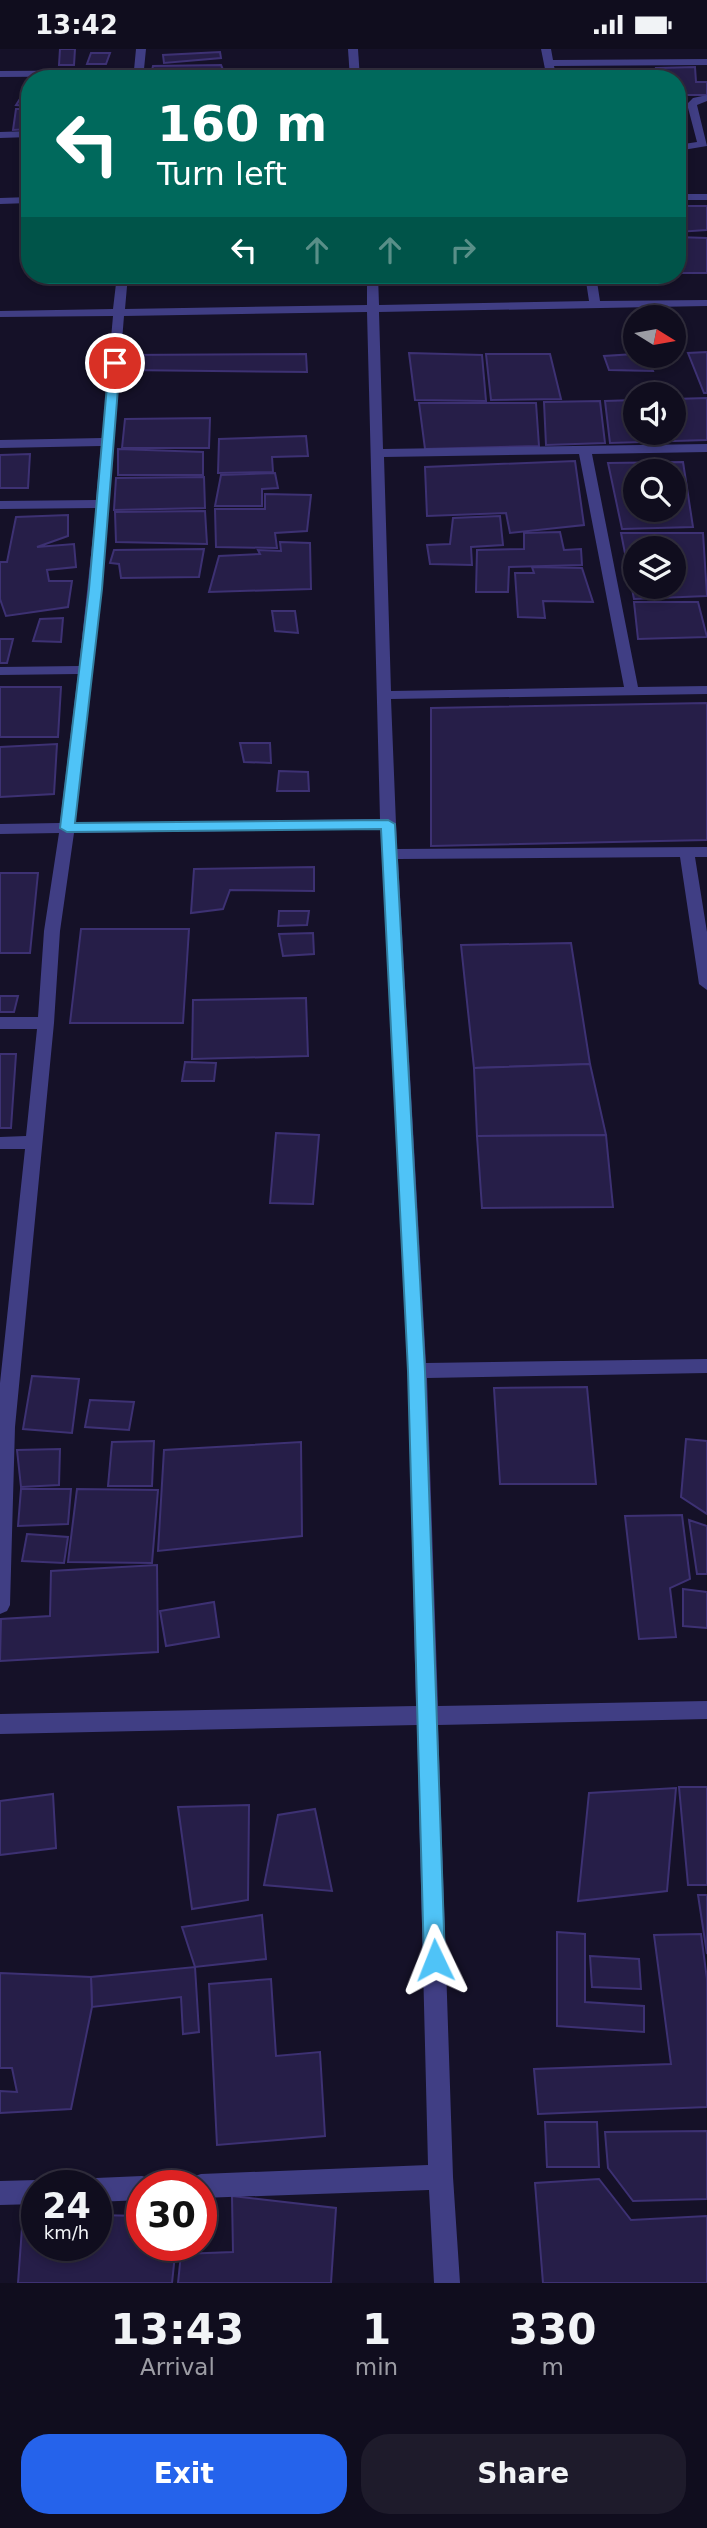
<!DOCTYPE html>
<html lang="en">
<head>
<meta charset="utf-8">
<style>
	:root { --surface:#100d1e; --page:#1e1b2b; --text:#f1f3f6; --muted:#9c9ca4; --line:#302d3c; --accent:#2563eb }
	body { margin:0; font-family:"DejaVu Sans",sans-serif; background:var(--page); color:var(--text); height:100vh; display:flex; flex-direction:column; font-size:26px; white-space:nowrap }
	* { box-sizing:border-box; margin:0 }
	p { font-size:23px; color:var(--muted) }
	.icon { flex:none; width:38px; height:38px; fill:none; stroke:currentColor; stroke-width:2; stroke-linecap:round; stroke-linejoin:round }
	.map { position:relative; height:2234px; overflow:hidden }
	.details { display:flex; flex-direction:column; background:var(--surface); flex:1 }
	.details>* { flex:none }
	.guide { position:absolute; left:21px; top:21px; width:665px; height:214px; border-radius:28px; box-shadow:0 4px 10px #0003,0 0 0 2px var(--line); background:#00695c; color:#fff; overflow:hidden }
	.needle { width:46px; rotate:101deg }
	.controls { position:absolute; left:623px; top:256px; display:grid; gap:14px }
	.controls a { display:grid; place-items:center; width:63px; height:63px; border-radius:50%; background:var(--surface); box-shadow:0 4px 10px #0003,0 0 0 2px var(--line); font-size:35px }
	.speed { position:absolute; left:21px; top:2121px; display:flex; gap:14px; font-size:35px; font-weight:700; text-align:center }
	.speed>* { display:grid; place-content:center; width:91px; height:91px; border-radius:50%; background:var(--surface); box-shadow:0 4px 10px #0003,0 0 0 2px var(--line); line-height:1 }
	.speed small { font-size:18px; font-weight:400 }
	.speed .limit { border:10px solid #d22; background:#fff; color:#111 }
	.pin { position:absolute; display:grid; place-items:center; width:60px; height:60px; color:#fff; margin:-30px; border:4px solid #fff; border-radius:50%; box-shadow:0 2px 7px #0007 }
	.me { position:absolute; width:77px; margin:-38px; rotate:358deg; stroke-linejoin:round; filter:drop-shadow(0 0 5px #0008) }
	.turn { display:flex; align-items:center; gap:24px; height:147px; padding:0 21px; font-size:32px }
	.turn .icon { width:91px; height:91px; stroke-width:2.5 }
	.turn b { display:block; font-size:49px; line-height:60px }
	.lanes { display:flex; align-items:center; height:66px; padding:0 21px; background:#0003; justify-content:center; gap:35px; direction:ltr }
	.lanes .off { opacity:.35 }
	.eta { display:flex; justify-content:space-evenly; align-items:center; height:119px; text-align:center }
	.eta b { font-size:42px; font-weight:800; line-height:49px }
	.cta { display:flex; gap:14px; margin-top:auto; padding:14px 21px }
	.cta a { flex:1; height:80px; border-radius:28px; background:var(--accent); color:#fff; font-size:28px; font-weight:800; line-height:80px; text-align:center }
	.cta a+a { background:var(--page); color:var(--text) }
	.status { display:flex; justify-content:space-between; align-items:center; height:49px; padding:0 35px; background:var(--surface); direction:ltr }
	.status svg { height:19px; fill:currentColor }
	.map>svg:first-child { display:block }
</style>
</head>
<body>
<div class="status"><b>13:42</b><svg viewBox="0 0 49 12"><path d="M0 12V9h3v3zM5 12V6h3v6zM10 12V3h3v9zM15 12V0h3v12zM26 1h20v11H26zM47 4h2v5h-2z"/></svg></div>
<div class="map">
<svg width="707" height="2234" viewBox="0 0 707 2234">
	<rect width="100%" height="100%" fill="#151128"/>
	<g fill="#261e48" stroke="#3d3173" stroke-width="2" fill-rule="evenodd">
		<polygon points="60,0 75,0 74,16 59,16"/>
		<polygon points="220,3 221,9 164,14 163,6"/>
		<polygon points="91,4 110,4 106,15 87,15"/>
		<polygon points="221,16 226,28 250,27 252,30 150,30 153,17"/>
		<polygon points="695,18 696,33 707,33 707,46 677,46 677,30 658,30 656,19"/>
		<polygon points="461,20 530,20 533,30 463,30"/>
		<polygon points="561,21 610,22 611,30 564,30"/>
		<polygon points="611,21 654,21 656,30 614,30"/>
		<polygon points="23,45 30,45 30,57 16,56"/>
		<polygon points="16,60 30,60 30,80 13,81"/>
		<polygon points="677,157 707,157 707,181 677,183"/>
		<polygon points="677,188 707,189 707,224 677,224"/>
		<rect x="219" y="226" width="90" height="3"/>
		<polygon points="707,303 707,344 704,344 688,304"/>
		<polygon points="409,304 482,306 486,352 415,351"/>
		<polygon points="306,305 307,323 124,321 122,306"/>
		<polygon points="486,305 550,305 561,350 491,351"/>
		<polygon points="635,305 646,306 653,322 609,321 604,307"/>
		<polygon points="707,349 707,391 610,394 605,352 635,351 635,383 674,383 674,350"/>
		<polygon points="600,352 605,394 546,396 544,353"/>
		<polygon points="419,354 536,354 539,397 425,400"/>
		<polygon points="210,369 209,399 122,399 125,370"/>
		<polygon points="306,387 308,407 272,408 273,423 218,424 219,390"/>
		<polygon points="118,400 203,403 203,426 118,426"/>
		<polygon points="30,405 28,439 0,439 0,406"/>
		<polygon points="575,412 584,476 510,484 506,464 427,467 425,418"/>
		<path d="M683 413 693 478 622 480 608 414ZM635 422H674V460H635Z"/>
		<polygon points="275,424 278,439 262,440 262,457 215,457 221,426"/>
		<polygon points="204,428 205,459 114,461 116,429"/>
		<polygon points="265,445 311,446 307,482 275,484 277,499 216,498 215,460 265,460"/>
		<polygon points="205,462 207,495 116,493 115,463"/>
		<polygon points="68,466 68,487 37,498 74,495 76,518 47,521 49,532 72,532 68,558 6,567 0,550 0,513 7,513 16,468"/>
		<polygon points="500,467 503,496 471,498 472,516 430,515 427,496 450,495 453,469"/>
		<polygon points="560,483 564,501 581,500 582,516 509,518 508,543 476,543 477,501 524,500 524,484"/>
		<path d="M621 484H703L707 547 634 550ZM635 499H674V537H635Z"/>
		<polygon points="280,493 310,494 311,540 209,543 219,507 260,505 258,501 281,502"/>
		<polygon points="204,500 199,528 121,529 119,515 110,514 114,501"/>
		<polygon points="532,518 582,519 593,553 543,552 545,569 518,568 515,524 534,524"/>
		<polygon points="634,553 698,553 707,588 638,590"/>
		<polygon points="272,562 295,562 298,584 275,582"/>
		<polygon points="63,569 61,593 33,592 40,570"/>
		<polygon points="0,590 13,590 7,614 0,614"/>
		<polygon points="0,638 61,638 58,688 0,688"/>
		<polygon points="707,654 707,791 431,797 431,659"/>
		<polygon points="240,694 270,694 271,714 244,713"/>
		<polygon points="57,695 54,745 0,748 0,698"/>
		<polygon points="279,722 308,723 309,742 277,742"/>
		<polygon points="314,818 314,842 230,841 223,860 191,864 194,820"/>
		<polygon points="0,824 38,824 30,904 0,904"/>
		<polygon points="279,862 309,862 307,876 278,877"/>
		<polygon points="81,880 189,880 183,974 70,974"/>
		<polygon points="313,884 314,905 283,907 279,885"/>
		<polygon points="571,894 590,1015 474,1019 461,896"/>
		<polygon points="0,947 18,947 14,963 0,963"/>
		<polygon points="306,949 308,1007 192,1010 193,951"/>
		<polygon points="0,1005 16,1005 11,1079 0,1079"/>
		<polygon points="185,1013 216,1014 214,1032 182,1032"/>
		<polygon points="590,1015 606,1086 477,1087 474,1019"/>
		<polygon points="276,1084 319,1086 313,1155 270,1154"/>
		<polygon points="606,1086 613,1158 482,1159 477,1087"/>
		<polygon points="32,1327 79,1330 72,1384 23,1380"/>
		<polygon points="587,1338 596,1435 500,1435 494,1339"/>
		<polygon points="90,1351 134,1353 129,1381 85,1378"/>
		<polygon points="686,1390 707,1392 707,1465 681,1448"/>
		<polygon points="154,1392 152,1437 108,1437 112,1393"/>
		<polygon points="301,1393 302,1487 158,1502 164,1401"/>
		<polygon points="60,1400 59,1436 21,1438 17,1401"/>
		<polygon points="21,1440 71,1440 68,1475 18,1477"/>
		<polygon points="77,1440 158,1441 152,1514 68,1513"/>
		<polygon points="682,1466 690,1530 670,1539 676,1588 639,1590 625,1467"/>
		<polygon points="689,1471 707,1477 707,1525 697,1525"/>
		<polygon points="27,1485 68,1488 64,1514 22,1512"/>
		<polygon points="157,1516 158,1603 0,1612 1,1570 50,1567 51,1522"/>
		<polygon points="683,1540 707,1543 707,1579 683,1577"/>
		<polygon points="214,1553 219,1588 166,1597 160,1562"/>
		<polygon points="679,1738 707,1738 707,1836 688,1836"/>
		<polygon points="676,1739 667,1842 578,1852 589,1744"/>
		<polygon points="53,1745 56,1799 0,1806 0,1752"/>
		<polygon points="249,1756 248,1851 192,1860 178,1758"/>
		<polygon points="315,1760 332,1842 264,1836 278,1766"/>
		<polygon points="698,1846 707,1846 707,1905"/>
		<polygon points="262,1866 266,1910 195,1918 182,1878"/>
		<polygon points="557,1883 585,1885 585,1953 644,1957 644,1983 557,1977"/>
		<polygon points="701,1885 707,1930 707,2058 538,2065 534,2020 671,2015 654,1886"/>
		<polygon points="590,1907 639,1910 641,1940 592,1938"/>
		<polygon points="195,1918 199,1983 183,1985 181,1948 92,1958 91,1928"/>
		<polygon points="0,1924 91,1928 92,1958 71,2060 0,2064 0,2042 17,2043 12,2019 0,2019"/>
		<polygon points="271,1930 276,2007 320,2003 325,2087 217,2096 209,1935"/>
		<polygon points="545,2073 597,2073 599,2118 547,2118"/>
		<polygon points="707,2082 707,2150 633,2152 608,2119 605,2083"/>
		<polygon points="599,2130 631,2171 707,2167 707,2234 543,2234 535,2134"/>
		<polygon points="232,2147 336,2159 331,2234 178,2234 181,2205 233,2203"/>
		<polygon points="23,2165 37,2166 37,2196 96,2196 96,2166 142,2167 142,2196 176,2196 172,2234 18,2234"/>
	</g>
	<g fill="none" stroke-linecap="round" stroke-linejoin="round">
		<g fill="#403e84" fill-rule="evenodd">
			<polygon points="136,0 146,0 143,30 133,30 133,27 0,28 0,22 134,21"/>
			<polygon points="348,0 358,0 360,30 350,30"/>
			<polygon points="541,0 551,0 553,11 707,10 707,16 554,17 557,30 547,30"/>
			<polygon points="707,46 707,52 697,56 707,97 677,102 677,96 697,93 687,55 693,49"/>
			<polygon points="30,82 30,88 0,89 0,83"/>
			<rect x="677" y="145" width="30" height="6"/>
			<polygon points="30,148 30,154 0,155 0,149"/>
			<path d="M117 226H128L125 260 367 256V226H378L379 256 589 252 585 226H596L600 252 707 251V257L379 263 383 400 707 395V403L592 405 638 638 707 637V645L391 650 397 800 707 798V808H695L707 883V941L699 935 680 808 398 810 426 1314 707 1310V1324L427 1329 438 1657 707 1652V1670L438 1676 453 2128 460 2234H434L429 2141 201 2149V2137H189L192 2128 201 2125 428 2116 417 1676 0 1685V1665L416 1657 408 1322 381 780 74 784 60 882 54 974 15 1378 10 1556 7 1562 0 1565V1334L25 1100H0V1088L26 1087 37 980H0V968H38L44 882 59 784 0 785V775L60 774 78 625 0 626V618L79 617 96 459 0 460V452L96 451 101 397 0 399V391L102 389 113 267 0 268V262L113 260ZM367 263 380 770 75 774 102 540 124 267ZM579 405 624 638 391 642 384 408Z"/>
			<polygon points="142,2127 151,2130 153,2137 142,2137 142,2151 96,2153 96,2137 85,2137 87,2132 96,2129"/>
			<polygon points="37,2131 47,2137 37,2137 37,2155 0,2156 0,2132"/>
		</g>
	</g>
	<polygon fill="#4fc3f7" stroke="#337fa1" stroke-width="2" points="115,311 120,314 102,540 75,774 388,771 395,775 425,1322 445,1911 442,1918 435,1921 427,1918 424,1911 408,1322 381,780 67,783 60,779 89,540 109,314"/>
</svg>
<div class="controls">
<a><svg class="needle" viewBox="-14 -14 28 28"><path d="M0-13l5 13h-10z" fill="#e53935"/><path d="M0 13l5-13h-10z" fill="#9c9ca4"/></svg></a>
<a><svg class="icon" aria-label="sound" viewBox="0 0 24 24"><path d="M4 9h4l5-4v14l-5-4H4zM17 9q2 3 0 6"/></svg></a>
<a><svg class="icon" aria-label="search" viewBox="0 0 24 24"><circle cx="10" cy="10" r="6"/><path d="M15 15l6 6"/></svg></a>
<a><svg class="icon" aria-label="layers" viewBox="0 0 24 24"><path d="M12 4l9 5-9 5-9-5zM3 14l9 5 9-5"/></svg></a>
</div>
<div class="speed"><div>24<small>km/h</small></div><div class="limit">30</div></div>
<div class="pin" style="left:115px;top:314px;background:#d93025"><svg class="icon" aria-label="arrive" viewBox="0 0 24 24"><path d="M6 21V4h12l-3 4 3 4H6"/></svg></div>
<svg class="me" style="left:435px;top:1911px" viewBox="-20 -20 40 40"><path d="M0-17L14 15 0 8-14 15z" fill="#4fc3f7" stroke="#fff" stroke-width="4"/></svg>
<div class="guide">
<div class="turn"><svg class="icon" aria-label="left" viewBox="0 0 24 24"><path d="M17 20v-9H6M10 6l-5 5 5 5"/></svg><div><b>160 m</b>Turn left</div></div>
<div class="lanes"><svg class="icon" aria-label="left" viewBox="0 0 24 24"><path d="M17 20v-9H6M10 6l-5 5 5 5"/></svg><svg class="icon off" aria-label="ahead" viewBox="0 0 24 24"><path d="M12 20V5M6 11l6-6 6 6"/></svg><svg class="icon off" aria-label="ahead" viewBox="0 0 24 24"><path d="M12 20V5M6 11l6-6 6 6"/></svg><svg class="icon off" aria-label="right" viewBox="0 0 24 24"><path d="M7 20v-9h11M14 6l5 5-5 5"/></svg></div>
</div>
</div>
<section class="details">
<div class="eta">
<div><b>13:43</b><p>Arrival</p></div>
<div><b>1</b><p>min</p></div>
<div><b>330</b><p>m</p></div>
</div>
<div class="cta"><a>Exit</a><a>Share</a></div>
</section>
</body>
</html>
